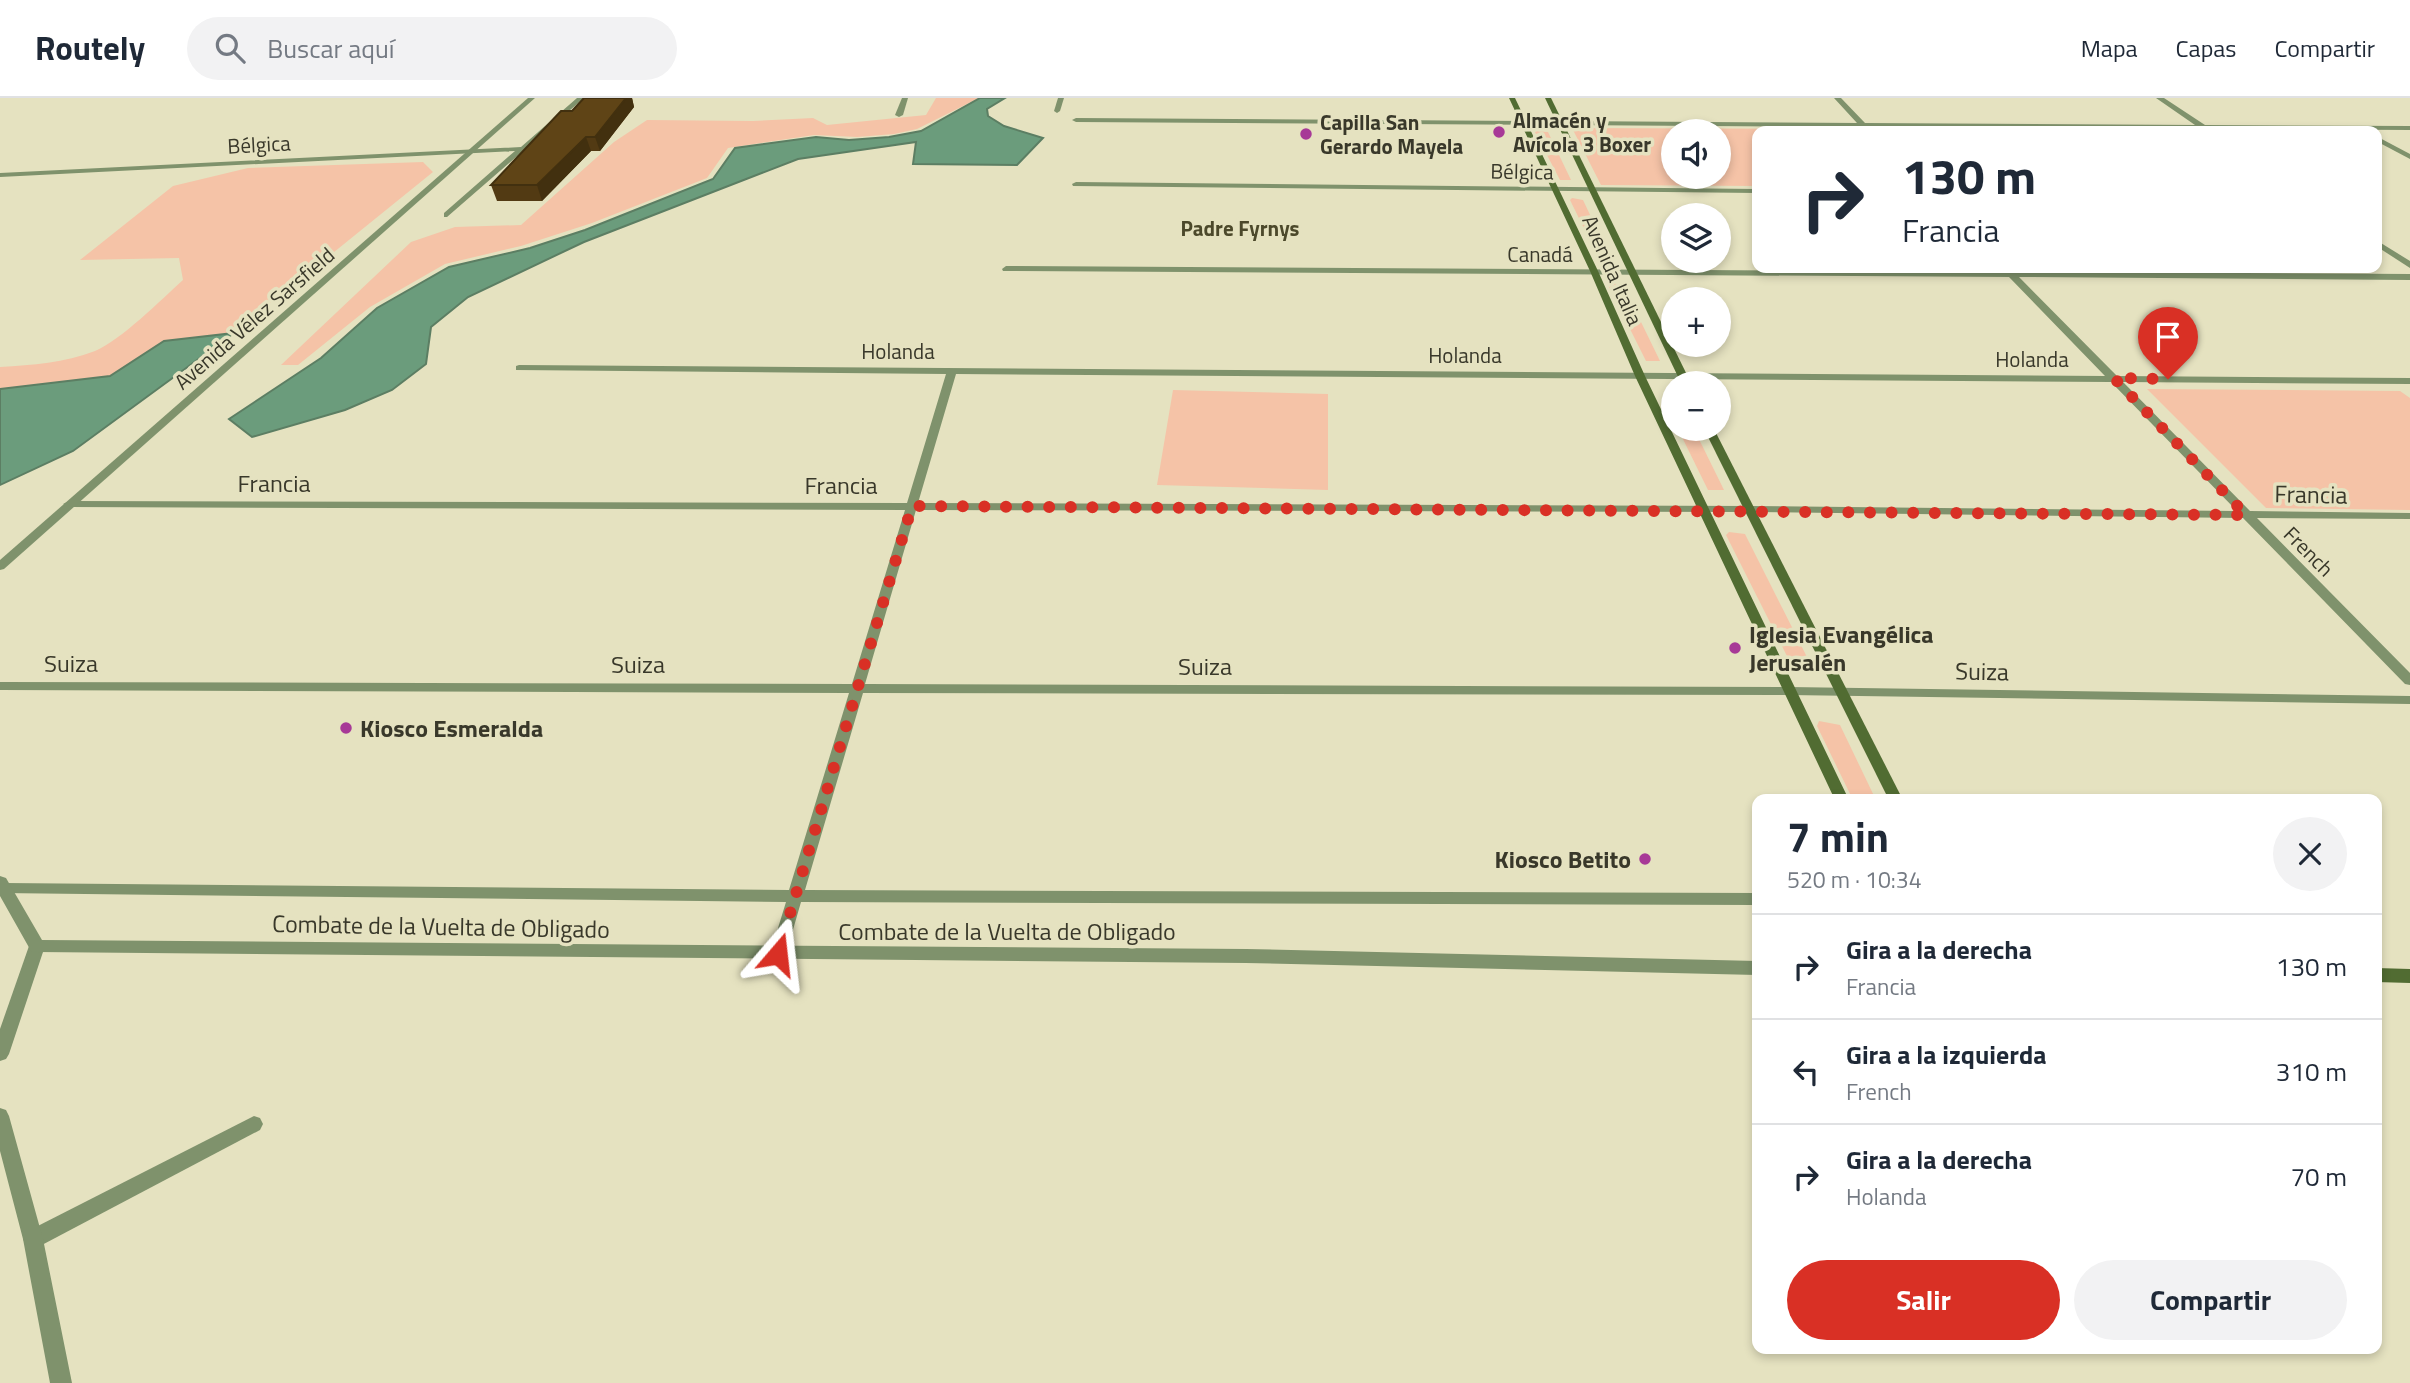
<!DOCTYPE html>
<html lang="es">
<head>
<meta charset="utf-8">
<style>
	:root { --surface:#fff; --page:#f2f2f3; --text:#1f2937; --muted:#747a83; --line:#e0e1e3; --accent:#d93025 }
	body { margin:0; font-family:"Titillium Web",sans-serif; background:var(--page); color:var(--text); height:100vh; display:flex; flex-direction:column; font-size:26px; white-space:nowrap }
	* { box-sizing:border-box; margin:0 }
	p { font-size:23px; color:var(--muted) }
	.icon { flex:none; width:38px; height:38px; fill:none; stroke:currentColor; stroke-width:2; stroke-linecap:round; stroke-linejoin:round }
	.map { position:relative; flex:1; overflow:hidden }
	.panel { position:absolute; left:1752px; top:696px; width:630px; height:560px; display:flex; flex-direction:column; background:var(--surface); border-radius:14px; box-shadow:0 4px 10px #0003 }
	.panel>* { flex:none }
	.hud { position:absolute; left:1752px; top:28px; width:630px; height:147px; border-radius:14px; box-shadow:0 4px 10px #0003; background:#fff; color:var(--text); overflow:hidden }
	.buttons { position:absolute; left:1661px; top:21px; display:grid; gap:14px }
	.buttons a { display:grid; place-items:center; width:70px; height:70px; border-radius:50%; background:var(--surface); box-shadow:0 4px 10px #0003; font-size:35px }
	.pin { position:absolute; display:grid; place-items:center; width:60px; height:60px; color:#fff; margin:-72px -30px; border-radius:50% 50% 50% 0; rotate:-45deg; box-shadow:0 0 7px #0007 }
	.pin .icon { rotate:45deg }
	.me { position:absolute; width:77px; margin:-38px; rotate:17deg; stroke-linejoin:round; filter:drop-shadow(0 0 5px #0008) }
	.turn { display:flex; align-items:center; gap:24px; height:147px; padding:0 35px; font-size:32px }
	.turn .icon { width:91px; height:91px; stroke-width:2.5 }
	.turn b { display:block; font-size:49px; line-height:60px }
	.round { display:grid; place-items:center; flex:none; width:74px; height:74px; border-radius:37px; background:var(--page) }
	.headline { display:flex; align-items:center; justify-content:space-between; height:119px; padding:0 35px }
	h1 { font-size:42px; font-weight:700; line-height:52px }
	.action { display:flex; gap:14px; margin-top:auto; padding:14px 35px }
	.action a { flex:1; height:80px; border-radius:42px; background:var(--accent); color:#fff; font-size:28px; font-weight:700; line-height:80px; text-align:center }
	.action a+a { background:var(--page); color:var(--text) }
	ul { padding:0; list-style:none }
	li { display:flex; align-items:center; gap:21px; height:105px; padding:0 35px; border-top:2px solid var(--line) }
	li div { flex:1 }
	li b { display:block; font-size:26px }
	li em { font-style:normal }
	header { display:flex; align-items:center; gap:42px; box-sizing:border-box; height:98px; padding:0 35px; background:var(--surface); border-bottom:2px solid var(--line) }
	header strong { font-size:33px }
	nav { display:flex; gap:38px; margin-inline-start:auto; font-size:24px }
	.search { width:490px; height:63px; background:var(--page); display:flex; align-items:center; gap:18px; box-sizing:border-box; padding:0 24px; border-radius:38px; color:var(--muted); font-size:26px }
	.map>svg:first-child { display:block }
</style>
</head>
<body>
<header>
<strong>Routely</strong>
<div class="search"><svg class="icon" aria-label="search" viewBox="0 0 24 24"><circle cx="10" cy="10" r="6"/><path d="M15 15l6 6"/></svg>Buscar aquí</div>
<nav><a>Mapa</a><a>Capas</a><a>Compartir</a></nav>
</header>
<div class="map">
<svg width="2410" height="1285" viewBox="0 0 2410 1285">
	<rect width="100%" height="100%" fill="#e5e2c0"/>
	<g fill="#f5c3a7" fill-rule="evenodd">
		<polygon points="936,0 979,0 917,31 894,36 857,39 814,37 728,50 707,80 592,125 521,148 445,166 370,209 298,267 281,267 411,144 455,129 521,127 614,44 647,22 753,23 813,20 827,27 926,17"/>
		<path d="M1572 30 1852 31 1855 33H1757V88L1601 87ZM1673 33H1718V79H1673Z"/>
		<polygon points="1537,33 1548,34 1571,82 1560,82 1535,34"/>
		<path d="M423 64 433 74 234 235 164 243 110 278 0 291V269C33 267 64 265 95 253 120 243 162 201 183 182L179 160 80 162 173 88 248 70Z"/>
		<polygon points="1572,100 1583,102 1612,163 1600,163 1570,102"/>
		<polygon points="1610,185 1623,187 1660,263 1646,263 1608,187"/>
		<polygon points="2147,291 2400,293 2410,300 2410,412 2266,410"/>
		<polygon points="1173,292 1328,296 1328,392 1157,387"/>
		<polygon points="1678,331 1694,331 1724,392 1708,392"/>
		<polygon points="1729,434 1745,436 1812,569 1800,572 1793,570 1726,437"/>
		<polygon points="1819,623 1840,627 1876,702 1853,702 1817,628"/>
	</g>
	<g fill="#6b9c7c" stroke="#5c7e63" stroke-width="2">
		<polygon points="980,0 1005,0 987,11 988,18 1004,28 1043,40 1017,67 913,66 916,44 798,61 584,144 468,199 431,229 426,266 392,292 345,312 252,339 229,321 321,260 377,210 449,169 530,150 585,132 713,81 735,50 816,39 849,42 889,39 921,33"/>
		<polygon points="234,235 73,353 0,387 0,291 110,278 164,243"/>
	</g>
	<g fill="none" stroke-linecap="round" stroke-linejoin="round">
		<polygon fill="#7f926c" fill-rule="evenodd" points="254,1018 260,1020 263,1026 260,1032 40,1148 33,1150 26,1148 23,1141 26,1134"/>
		<g fill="#7f926c" fill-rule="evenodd">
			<polygon points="577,0 584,0 447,119 444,119 444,115 515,53 0,79 0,75 521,49"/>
			<polygon points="902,0 908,0 903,17 899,19 895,17"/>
			<polygon points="1058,0 1064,0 1060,13 1057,15 1054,13"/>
			<polygon points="1834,0 1841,0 1865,25 2195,27 2156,0 2164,0 2205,27 2410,28 2410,32 1869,29 1865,31 1861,29 1076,24 1072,22 1076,20 1857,25"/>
			<polygon points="2376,38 2410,56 2410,61 2376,43"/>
			<polygon points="1076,84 1757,91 1757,95 1073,88 1072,86"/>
			<polygon points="2376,142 2410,163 2410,170 2376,148"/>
			<path d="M1006 168 2410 176V182L2019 179 2117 278 2410 280V286L2123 284 2250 413 2410 415V421L2257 420 2410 575V587L2405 586 2243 420 1750 414 916 412 865 586 1789 589 2410 598V606L1789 597 863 595 805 792 1757 795V807L801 804 786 856 784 861 778 863 772 861 770 856 786 804 0 795V787L5 785 789 792 849 595 0 592V584L852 586 905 412 69 409 63 406 69 403 907 405 946 276 516 272V268L519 267 2105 278 2009 179 1003 173 1002 171ZM956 276 2111 284 2237 413 1750 408 918 405Z"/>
			<polygon points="37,842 43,843 45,848 9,956 6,961 0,963 0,931 29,848 31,843"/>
			<polygon points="0,1010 6,1012 9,1018 43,1141 72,1285 50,1285 23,1141 0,1053"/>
		</g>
		<g fill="#7f926c" fill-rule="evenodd">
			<polygon points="528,0 535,0 4,471 0,472 0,462"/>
			<polygon points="0,778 6,780 42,842 1246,851 1757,863 1757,877 1246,865 37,854 31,853 0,798"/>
		</g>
		<g fill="#516c32" fill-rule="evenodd">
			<polygon points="1509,0 1515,0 1598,173 1645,278 1849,702 1835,702 1635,278 1590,173"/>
			<polygon points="1545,0 1551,0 1691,285 1681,285"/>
			<polygon points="1704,331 1714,331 1903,702 1889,702"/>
			<polygon points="2376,870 2410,871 2410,885 2376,884"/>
		</g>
	</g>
	<polygon fill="#523a13" points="584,0 632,0 634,9 600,53 591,53 542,103 497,103 491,87 572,13"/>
	<g fill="#42300f">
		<polygon points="626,0 632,0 634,9 600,53 595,39"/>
		<polygon points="586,39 591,53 542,103 537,87"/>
	</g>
	<polygon fill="#5f4416" stroke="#42300f" stroke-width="2" points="584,0 626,0 595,39 586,39 537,87 491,87 561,13 572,13"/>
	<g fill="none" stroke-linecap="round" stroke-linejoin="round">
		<polyline stroke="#d93025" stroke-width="12" stroke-dasharray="0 21.6" points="778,856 912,408 2246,417 2114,280 2168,281"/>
	</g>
	<g fill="#a73997" stroke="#e5e2c0" stroke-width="2.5">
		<circle cx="1499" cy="34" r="7"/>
		<circle cx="1306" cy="36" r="7"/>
		<circle cx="1735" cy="550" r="7"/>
		<circle cx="346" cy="630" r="7"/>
		<circle cx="1645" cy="761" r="7"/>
	</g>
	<g text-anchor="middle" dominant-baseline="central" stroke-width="7" stroke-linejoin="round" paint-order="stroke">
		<g font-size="21" font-weight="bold" fill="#39382a" stroke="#e5e2c0" text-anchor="start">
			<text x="1513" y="22">Almacén y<tspan x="1513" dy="24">Avícola 3 Boxer</tspan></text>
			<text x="1320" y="24">Capilla San<tspan x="1320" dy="24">Gerardo Mayela</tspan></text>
		</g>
		<g font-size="21" fill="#39382a" stroke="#e5e2c0">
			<text transform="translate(259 46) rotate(-3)">Bélgica</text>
			<text transform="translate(1522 73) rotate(1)">Bélgica</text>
			<text x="1540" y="156">Canadá</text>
			<text transform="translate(1613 172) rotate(66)">Avenida Italia</text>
			<text transform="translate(254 220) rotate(-41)">Avenida Vélez Sarsfield</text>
			<text x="898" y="253">Holanda</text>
			<text x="1465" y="257">Holanda</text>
			<text x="2032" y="261">Holanda</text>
			<text transform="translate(2309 453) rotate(45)">French</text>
		</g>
		<g font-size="21" font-weight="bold" fill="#4c492b" stroke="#e5e2c0">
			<text x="1240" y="130">Padre Fyrnys</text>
		</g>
		<g font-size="24" fill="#39382a" stroke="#e5e2c0">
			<text x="274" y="385">Francia</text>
			<text x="841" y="387">Francia</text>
			<text transform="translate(2311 396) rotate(1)">Francia</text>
			<text x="71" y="565">Suiza</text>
			<text x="638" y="566">Suiza</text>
			<text x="1205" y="568">Suiza</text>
			<text transform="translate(1982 573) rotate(1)">Suiza</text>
			<text transform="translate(441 828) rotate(1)">Combate de la Vuelta de Obligado</text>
			<text x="1007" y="833">Combate de la Vuelta de Obligado</text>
		</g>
		<g font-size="24" font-weight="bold" fill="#39382a" stroke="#e5e2c0" text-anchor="start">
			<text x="1749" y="536">Iglesia Evangélica<tspan x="1749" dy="28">Jerusalén</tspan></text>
			<text x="360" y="630">Kiosco Esmeralda</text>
			<text x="1631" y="761" text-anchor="end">Kiosco Betito</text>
		</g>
	</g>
</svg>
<div class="buttons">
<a><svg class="icon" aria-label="sound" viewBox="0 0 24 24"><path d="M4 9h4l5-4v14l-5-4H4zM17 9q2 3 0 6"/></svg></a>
<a><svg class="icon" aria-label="layers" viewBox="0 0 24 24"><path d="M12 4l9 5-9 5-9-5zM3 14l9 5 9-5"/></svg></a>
<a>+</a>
<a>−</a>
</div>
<div class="pin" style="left:2168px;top:281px;background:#d93025"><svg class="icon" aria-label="arrive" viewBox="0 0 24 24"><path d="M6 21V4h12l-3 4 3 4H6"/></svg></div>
<svg class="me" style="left:778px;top:856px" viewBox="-20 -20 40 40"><path d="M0-17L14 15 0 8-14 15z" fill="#d93025" stroke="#fff" stroke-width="4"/></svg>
<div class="hud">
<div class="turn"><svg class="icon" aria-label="right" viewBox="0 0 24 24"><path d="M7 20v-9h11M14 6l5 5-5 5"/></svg><div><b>130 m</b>Francia</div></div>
</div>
<section class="panel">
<div class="headline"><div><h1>7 min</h1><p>520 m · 10:34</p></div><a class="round"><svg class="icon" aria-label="close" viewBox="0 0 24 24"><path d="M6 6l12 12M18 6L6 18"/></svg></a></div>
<ul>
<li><svg class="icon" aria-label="right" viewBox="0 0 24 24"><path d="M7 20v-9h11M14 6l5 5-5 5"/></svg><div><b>Gira a la derecha</b><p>Francia</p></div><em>130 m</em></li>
<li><svg class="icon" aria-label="left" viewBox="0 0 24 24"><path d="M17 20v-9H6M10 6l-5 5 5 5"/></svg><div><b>Gira a la izquierda</b><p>French</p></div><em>310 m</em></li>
<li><svg class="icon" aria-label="right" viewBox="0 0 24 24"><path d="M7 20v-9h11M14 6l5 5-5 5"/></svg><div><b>Gira a la derecha</b><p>Holanda</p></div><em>70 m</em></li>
</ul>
<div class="action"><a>Salir</a><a>Compartir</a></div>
</section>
</div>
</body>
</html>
